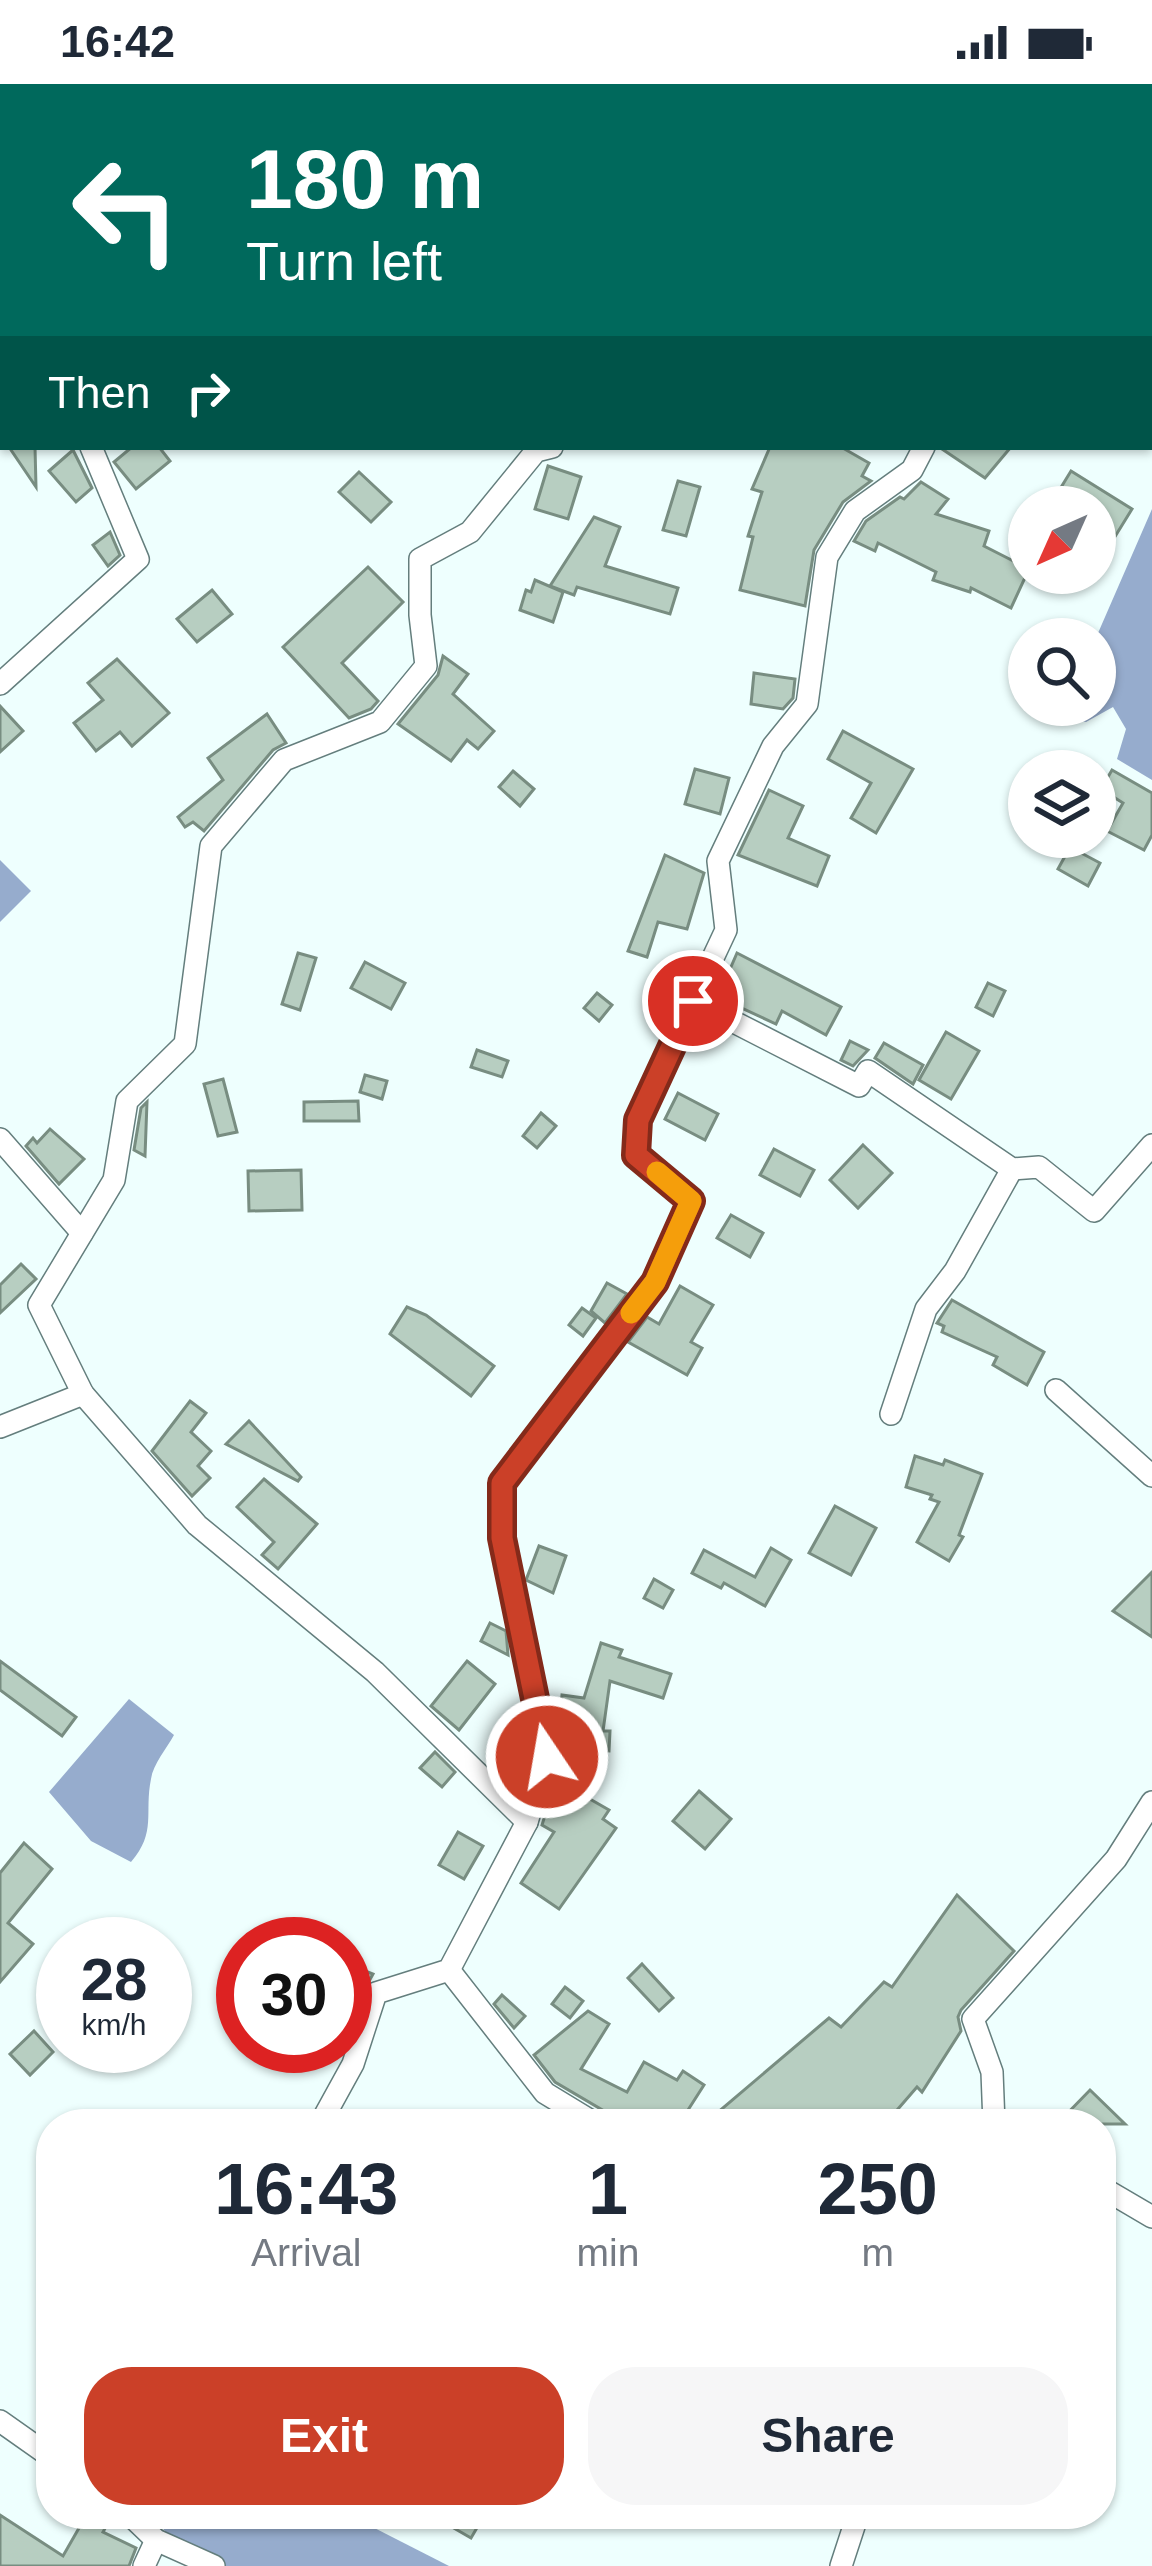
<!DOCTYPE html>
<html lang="en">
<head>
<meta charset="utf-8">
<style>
	:root { --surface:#fff; --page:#f6f6f7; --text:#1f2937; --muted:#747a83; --accent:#cb4028 }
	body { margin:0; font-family:Helvetica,sans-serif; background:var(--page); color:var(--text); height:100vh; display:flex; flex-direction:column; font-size:45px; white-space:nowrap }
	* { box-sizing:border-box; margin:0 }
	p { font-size:39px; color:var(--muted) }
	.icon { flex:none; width:66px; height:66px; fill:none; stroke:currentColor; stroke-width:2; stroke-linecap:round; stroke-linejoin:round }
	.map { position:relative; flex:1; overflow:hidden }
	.side { position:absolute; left:36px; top:2025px; width:1080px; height:420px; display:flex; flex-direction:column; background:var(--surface); border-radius:48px; box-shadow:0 3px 9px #0004 }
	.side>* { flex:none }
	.guide { position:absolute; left:0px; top:0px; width:1152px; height:366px; box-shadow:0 3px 9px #0004; background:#00695c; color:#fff; overflow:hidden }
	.needle { width:78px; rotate:225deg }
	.fabs { position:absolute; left:1008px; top:402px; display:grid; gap:24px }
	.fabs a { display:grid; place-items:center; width:108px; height:108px; border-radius:50%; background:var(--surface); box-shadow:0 3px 9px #0004; font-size:60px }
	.speed { position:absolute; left:36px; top:1833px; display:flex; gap:24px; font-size:60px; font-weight:700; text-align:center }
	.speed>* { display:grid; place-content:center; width:156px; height:156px; border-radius:50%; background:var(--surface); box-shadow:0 3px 9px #0004; line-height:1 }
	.speed small { font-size:30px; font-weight:400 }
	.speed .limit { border:18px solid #d22; background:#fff; color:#111 }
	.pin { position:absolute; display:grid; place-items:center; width:102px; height:102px; color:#fff; margin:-51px; border:6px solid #fff; border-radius:50%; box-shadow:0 3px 12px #0007 }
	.me { position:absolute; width:132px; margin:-66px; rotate:348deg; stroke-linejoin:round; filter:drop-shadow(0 0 9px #0008) }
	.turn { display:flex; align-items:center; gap:42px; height:252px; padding:0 48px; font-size:54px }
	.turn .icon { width:156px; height:156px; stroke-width:2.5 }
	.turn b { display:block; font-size:84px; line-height:102px }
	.then { display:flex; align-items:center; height:114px; padding:0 48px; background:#0003; gap:24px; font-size:45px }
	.eta { display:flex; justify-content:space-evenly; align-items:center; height:204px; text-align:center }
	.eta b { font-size:72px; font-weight:800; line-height:84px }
	.primary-button { display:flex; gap:24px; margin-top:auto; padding:24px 48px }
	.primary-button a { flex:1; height:138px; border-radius:48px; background:var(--accent); color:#fff; font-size:48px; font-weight:800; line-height:138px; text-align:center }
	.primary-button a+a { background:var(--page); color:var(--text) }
	.status { display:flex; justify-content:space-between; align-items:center; height:84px; padding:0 60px; background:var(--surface); direction:ltr }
	.status svg { height:33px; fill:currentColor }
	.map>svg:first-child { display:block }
</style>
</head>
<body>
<div class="status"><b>16:42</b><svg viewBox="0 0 49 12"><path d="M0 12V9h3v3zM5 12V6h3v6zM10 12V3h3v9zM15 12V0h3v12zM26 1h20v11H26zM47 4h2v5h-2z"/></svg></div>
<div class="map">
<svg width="1152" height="2482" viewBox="0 0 1152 2482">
	<rect width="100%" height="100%" fill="#eefffe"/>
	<g fill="#96accd">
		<polygon points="1152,425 1152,696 1117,675 1126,645 1113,623 1086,638 1062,632 1067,621 1095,621 1095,556"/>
		<polygon points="0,776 31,807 0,838"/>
		<path d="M129 1615 174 1651C167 1664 153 1680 151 1695 144 1729 157 1748 131 1778L91 1757 49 1708Z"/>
		<polygon points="152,2430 347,2430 449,2482 221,2482 177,2463"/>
	</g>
	<g fill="#b7cec1" stroke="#788d81" stroke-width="3">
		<polygon points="9,363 35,363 36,403"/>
		<polygon points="132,363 159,363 170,377 136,405 114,378"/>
		<polygon points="770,363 841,363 869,379 862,392 871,397 843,418 814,466 805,522 740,506 753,453 748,452 762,408 752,405"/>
		<polygon points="939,363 1011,363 985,394"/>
		<polygon points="73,366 92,404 76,418 49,387"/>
		<polygon points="548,382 581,393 568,435 535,425"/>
		<polygon points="1071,387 1132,425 1095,485 1095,423 1049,423"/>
		<polygon points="359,388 391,418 371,438 339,408"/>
		<polygon points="678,397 700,403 686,452 663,446"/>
		<polygon points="921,398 948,415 936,430 989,447 984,462 1029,485 1011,524 971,504 970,508 933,496 936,488 878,459 875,467 854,457 866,437 900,413 904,415"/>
		<polygon points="594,433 620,443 605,482 678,504 670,530 577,503 574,511 550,502"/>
		<polygon points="110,448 120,471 108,482 93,461"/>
		<polygon points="368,483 403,518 342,579 378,617 371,625 349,634 283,563"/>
		<polygon points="535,496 563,508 553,538 520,526 526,506 531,508"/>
		<polygon points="212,506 232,530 197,558 177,535"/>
		<polygon points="443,572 468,590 453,610 494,647 478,665 467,656 451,677 398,640 438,591"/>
		<polygon points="117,575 169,629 132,662 120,648 96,667 74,639 103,616 88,599"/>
		<polygon points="754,589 795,595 793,614 783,625 751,620"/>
		<polygon points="0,622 23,647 0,668"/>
		<polygon points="267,630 286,659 273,666 204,747 193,738 185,743 178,733 223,696 208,674"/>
		<polygon points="843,647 913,685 876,749 851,734 871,699 828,675"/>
		<polygon points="695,685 729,694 720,730 685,720"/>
		<polygon points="1112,686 1152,709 1152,751 1144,766 1107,747 1123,719 1101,705"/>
		<polygon points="513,687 534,705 520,722 499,703"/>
		<polygon points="769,706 803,722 788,754 829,772 817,802 738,771"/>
		<polygon points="1070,763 1100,779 1088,802 1058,785"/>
		<polygon points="665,771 704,789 687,845 658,838 647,873 628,867"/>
		<polygon points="298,869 316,874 300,926 282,920"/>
		<polygon points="737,869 841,923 826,951 782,927 776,940 718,913"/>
		<polygon points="365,878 405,899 391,925 351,904"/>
		<polygon points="988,899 1005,907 993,932 976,923"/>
		<polygon points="597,909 612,921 599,937 584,924"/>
		<polygon points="946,948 979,967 951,1015 919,996"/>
		<polygon points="850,957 868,966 853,982 841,976"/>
		<polygon points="884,959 923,981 913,1000 875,974"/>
		<polygon points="477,966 508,977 502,993 471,983"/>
		<polygon points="365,991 387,997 382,1015 360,1008"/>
		<polygon points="223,995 237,1048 218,1052 204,1000"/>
		<polygon points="678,1009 718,1030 705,1056 665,1035"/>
		<polygon points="358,1017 359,1037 304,1037 304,1018"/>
		<polygon points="147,1018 145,1072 134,1066 141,1024"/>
		<polygon points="541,1029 556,1042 537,1064 523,1052"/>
		<polygon points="50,1045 84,1075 59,1100 26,1062 33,1054 37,1059"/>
		<polygon points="863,1061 892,1089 858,1124 830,1096"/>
		<polygon points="774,1065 814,1086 800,1112 760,1091"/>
		<polygon points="301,1086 302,1126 249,1127 248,1087"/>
		<polygon points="731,1131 763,1149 750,1173 717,1154"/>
		<polygon points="21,1180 36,1195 0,1229 0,1201"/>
		<polygon points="607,1199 627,1210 605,1239 591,1227"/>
		<polygon points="680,1202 713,1221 691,1258 702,1264 687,1291 628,1258 647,1233 659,1240"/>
		<polygon points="952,1216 1044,1268 1027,1301 993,1281 997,1273 942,1248 944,1242 937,1239"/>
		<polygon points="407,1223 426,1231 494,1282 471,1312 390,1250"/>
		<polygon points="582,1224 596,1234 583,1252 569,1241"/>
		<polygon points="190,1317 206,1329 191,1348 211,1367 198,1382 210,1394 192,1412 152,1367"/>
		<polygon points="249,1337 301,1393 298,1397 226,1360"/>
		<polygon points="915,1372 943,1381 945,1376 982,1390 959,1451 963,1453 949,1477 917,1458 939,1418 930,1415 932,1411 906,1403"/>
		<polygon points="264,1395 317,1440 278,1485 262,1471 274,1458 237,1423"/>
		<polygon points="835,1422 876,1444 851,1491 809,1469"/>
		<polygon points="539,1462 566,1472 553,1509 526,1496"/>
		<polygon points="771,1464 791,1476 765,1522 724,1499 721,1504 692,1489 704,1466 755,1493"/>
		<polygon points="1152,1488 1152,1553 1113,1527"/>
		<polygon points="654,1495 673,1506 663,1524 644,1514"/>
		<polygon points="490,1539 506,1547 508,1571 481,1557"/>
		<polygon points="601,1559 622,1566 619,1573 671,1590 663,1614 610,1597 603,1647 610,1647 609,1667 564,1665 565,1632 560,1631 562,1611 584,1614"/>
		<polygon points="0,1577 76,1633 62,1652 0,1606"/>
		<polygon points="467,1577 495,1600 459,1646 431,1622"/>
		<polygon points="504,1667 528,1682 522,1703 493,1679"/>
		<polygon points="435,1668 455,1688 442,1703 420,1684"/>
		<polygon points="562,1699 609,1726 603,1735 616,1744 559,1825 521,1799 554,1748 542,1741 554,1702 562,1709"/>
		<polygon points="699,1707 731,1735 705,1765 673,1737"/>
		<polygon points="458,1748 483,1762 464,1795 439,1781"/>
		<polygon points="24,1759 52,1785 8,1839 33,1860 0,1898 0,1789"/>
		<polygon points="957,1811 1014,1867 961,1926 958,1933 961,1947 922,2008 917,2003 885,2040 704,2040 829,1934 841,1943 884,1898 892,1903"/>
		<polygon points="345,1879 373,1890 357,1919 345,1914"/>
		<polygon points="642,1880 673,1914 659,1927 628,1894"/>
		<polygon points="565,1903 583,1917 570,1934 552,1920"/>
		<polygon points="502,1911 525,1932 514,1944 494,1920"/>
		<polygon points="588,1927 609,1940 581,1985 627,2008 644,1978 677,1996 683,1987 704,2001 679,2040 615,2040 604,2027 555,1998 534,1971"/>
		<polygon points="34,1947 53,1968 30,1991 10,1970"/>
		<polygon points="1090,2006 1125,2040 1057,2040"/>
		<polygon points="87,2430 113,2430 103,2448 136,2464 129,2482 0,2482 0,2431 63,2472"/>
		<polygon points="460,2430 485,2430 471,2454 452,2443"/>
	</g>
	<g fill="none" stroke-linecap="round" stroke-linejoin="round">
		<defs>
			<g id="minor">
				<polyline points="721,0 734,3"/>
				<polyline points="386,3 389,0"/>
				<polyline points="643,3 643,0"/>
				<polyline points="790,3 791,0"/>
				<polyline points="1149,191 1152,194"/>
				<polyline points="0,600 138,475 91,363"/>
				<polyline points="693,917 859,1002 868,987 1012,1085 1039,1083 1094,1127 1152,1061"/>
				<polyline points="0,1055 82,1149"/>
				<polyline points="1056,1306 1152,1392"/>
				<polyline points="891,1330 926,1225 955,1187 1012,1085"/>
				<polyline points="0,1343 83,1310"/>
				<polyline points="527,1738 375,1588 197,1441 83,1310 39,1221 114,1096 127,1017 185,960 211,762 284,676 380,638 426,582 420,531 420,475 470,448 536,367 552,363"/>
				<polyline points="449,1886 545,2009 596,2040"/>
				<polyline points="320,2040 353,1980 376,1909 449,1886 527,1738 547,1673 502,1454 502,1399 655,1198 691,1117 636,1071 637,1036 726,846 718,777 773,662 807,620 827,473 855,427 912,386 924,363"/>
				<polyline points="994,2040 992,1988 973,1935 1116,1775 1152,1718"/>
				<polyline points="1101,2103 1152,2133"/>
				<polyline points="0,2337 51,2373"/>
				<polyline points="129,2430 156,2456 214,2482"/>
				<polyline points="144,2482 156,2456"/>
				<polyline points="841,2482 858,2430"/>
			</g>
		</defs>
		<use href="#minor" stroke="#647e7d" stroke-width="24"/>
		<use href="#minor" stroke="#fff" stroke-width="21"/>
	</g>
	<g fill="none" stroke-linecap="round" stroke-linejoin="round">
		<defs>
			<polyline id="route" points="547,1673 502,1454 502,1399 655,1198 691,1117 636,1071 638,1036 693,917"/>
		</defs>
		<use href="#route" stroke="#842a1a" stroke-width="30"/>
		<use href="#route" stroke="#cb4028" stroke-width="21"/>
		<polyline stroke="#f59e0b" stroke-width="21" points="631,1229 655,1198 691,1117 657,1088"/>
	</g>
</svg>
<div class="fabs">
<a><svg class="needle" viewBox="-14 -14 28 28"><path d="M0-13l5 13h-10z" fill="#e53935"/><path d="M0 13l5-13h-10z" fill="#747a83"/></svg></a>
<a><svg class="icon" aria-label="search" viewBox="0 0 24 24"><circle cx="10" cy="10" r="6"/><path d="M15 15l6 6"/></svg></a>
<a><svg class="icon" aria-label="layers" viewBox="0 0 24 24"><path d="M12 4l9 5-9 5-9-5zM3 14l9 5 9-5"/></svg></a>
</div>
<div class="speed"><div>28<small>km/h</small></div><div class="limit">30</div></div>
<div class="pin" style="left:693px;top:917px;background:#d93025"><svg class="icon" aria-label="arrive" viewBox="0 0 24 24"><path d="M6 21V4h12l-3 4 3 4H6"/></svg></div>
<svg class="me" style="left:547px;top:1673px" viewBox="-20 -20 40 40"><circle r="17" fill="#cb4028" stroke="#fff" stroke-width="3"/><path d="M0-11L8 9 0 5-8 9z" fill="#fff"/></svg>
<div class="guide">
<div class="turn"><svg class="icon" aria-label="left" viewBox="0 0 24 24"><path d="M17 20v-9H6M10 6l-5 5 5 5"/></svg><div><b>180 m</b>Turn left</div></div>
<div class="then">Then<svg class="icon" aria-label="right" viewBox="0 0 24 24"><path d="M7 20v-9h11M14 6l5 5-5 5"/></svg></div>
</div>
<section class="side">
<div class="eta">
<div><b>16:43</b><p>Arrival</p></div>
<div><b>1</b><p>min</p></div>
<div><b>250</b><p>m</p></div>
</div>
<div class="primary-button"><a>Exit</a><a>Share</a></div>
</section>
</div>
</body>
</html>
